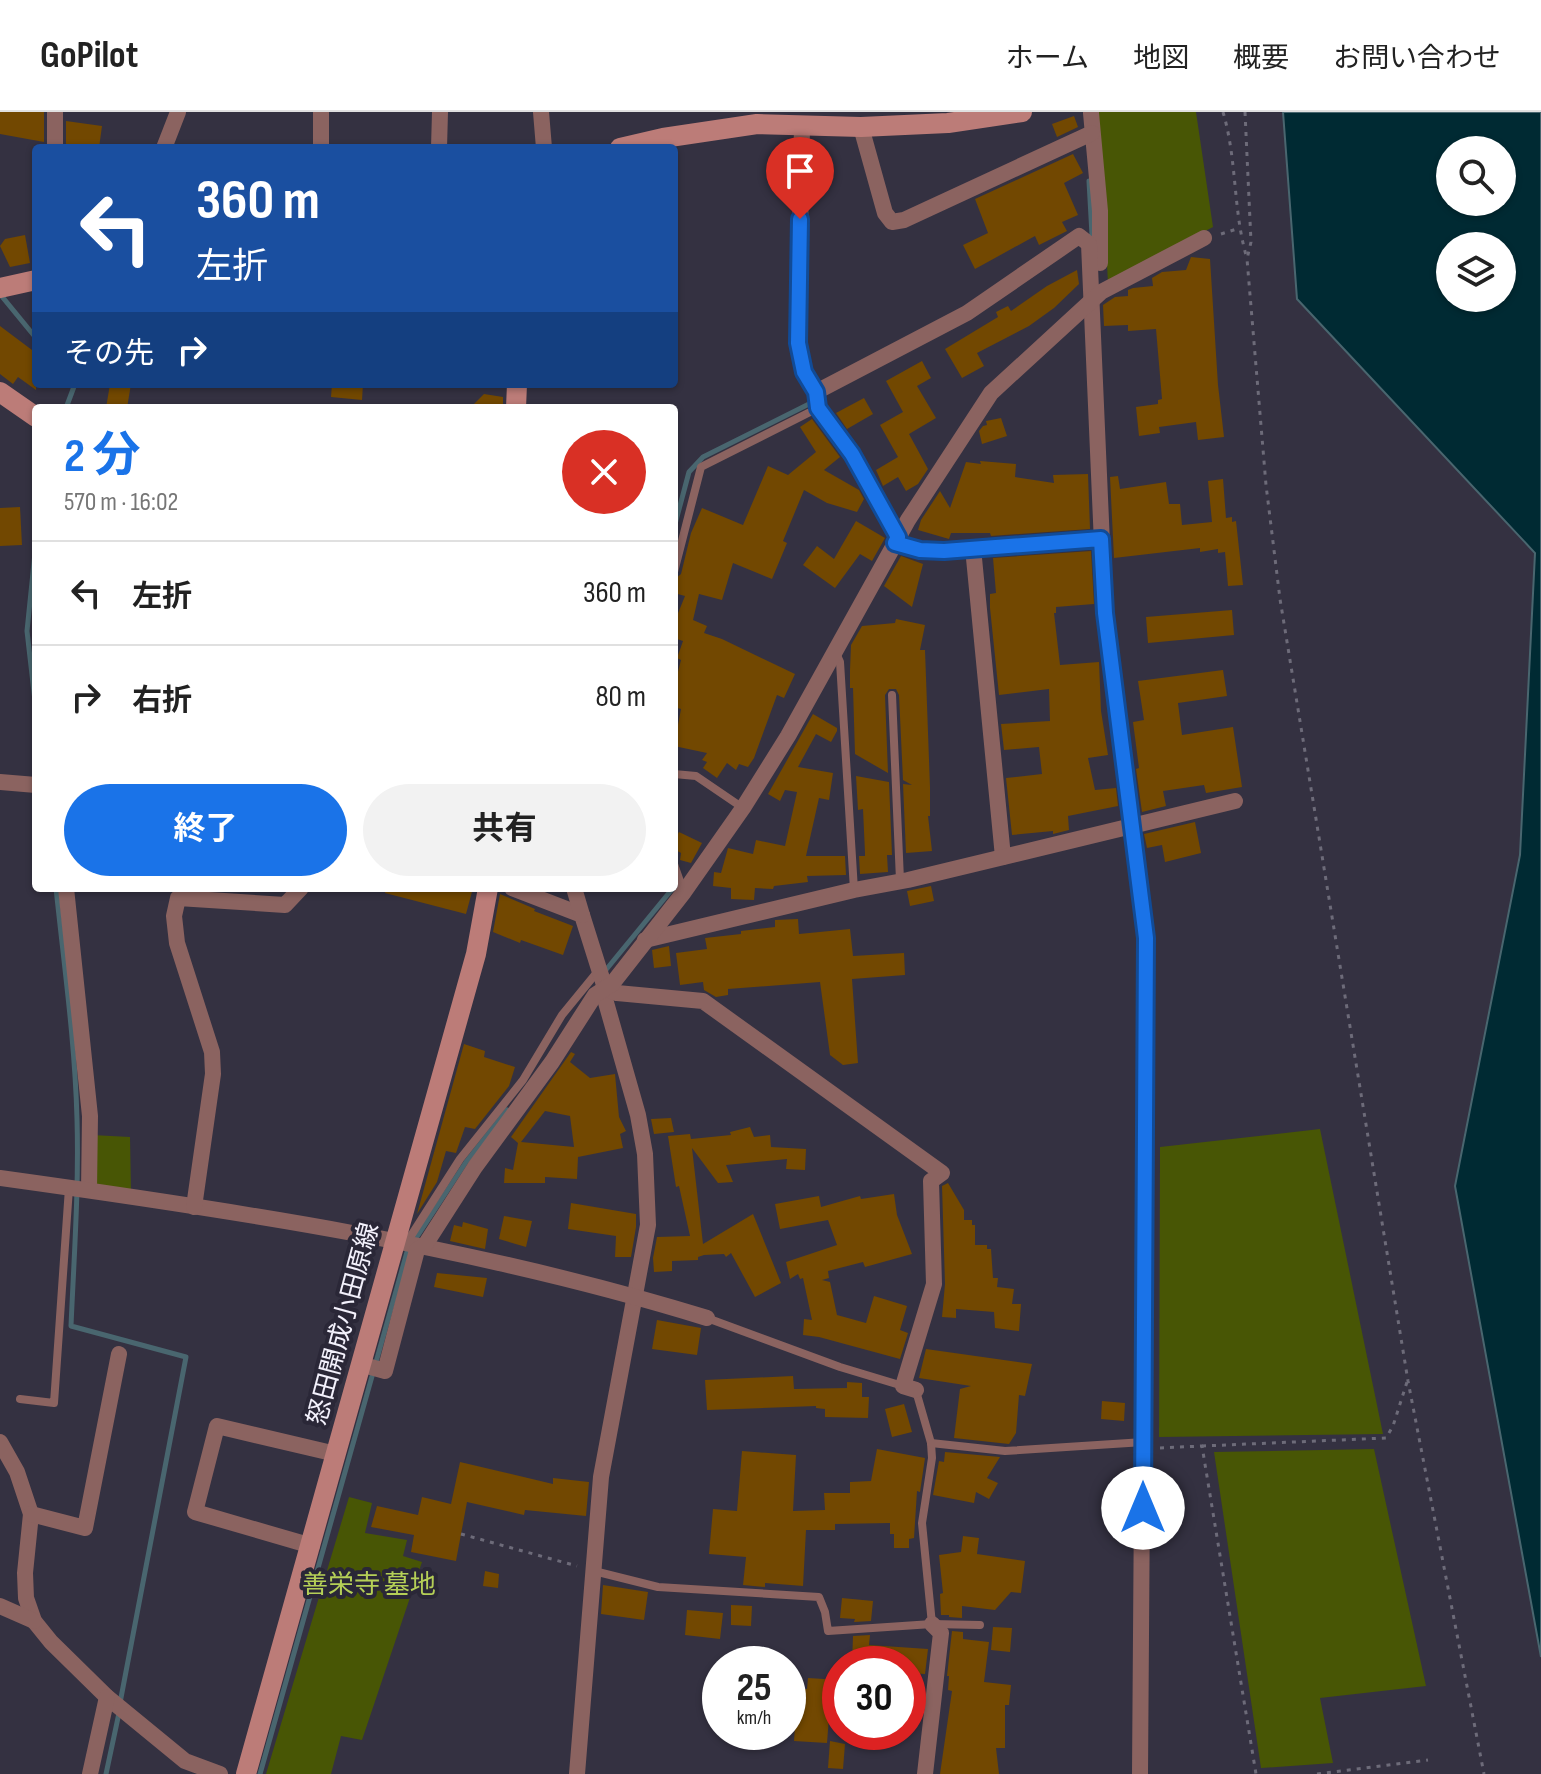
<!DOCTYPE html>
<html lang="ja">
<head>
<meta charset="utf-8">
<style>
	:root { --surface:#fff; --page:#f2f2f2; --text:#222; --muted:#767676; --line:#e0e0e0; --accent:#1a73e8 }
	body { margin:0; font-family:"Sofia Sans Condensed","Noto Sans JP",sans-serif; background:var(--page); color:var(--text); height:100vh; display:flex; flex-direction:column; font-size:30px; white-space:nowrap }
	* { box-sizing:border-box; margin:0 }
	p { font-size:26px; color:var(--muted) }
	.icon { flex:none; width:44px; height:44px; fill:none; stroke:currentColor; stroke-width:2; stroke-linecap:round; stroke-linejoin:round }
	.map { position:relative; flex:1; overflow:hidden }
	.sheet { position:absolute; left:32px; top:292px; width:646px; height:488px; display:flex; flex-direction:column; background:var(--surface); border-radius:8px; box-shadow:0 2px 6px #0004 }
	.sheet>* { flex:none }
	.guide { position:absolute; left:32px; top:32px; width:646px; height:244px; border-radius:8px; box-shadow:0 2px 6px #0004; background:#1a4fa0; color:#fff; overflow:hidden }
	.controls { position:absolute; left:1436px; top:24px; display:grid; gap:16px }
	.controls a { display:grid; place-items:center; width:80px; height:80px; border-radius:50%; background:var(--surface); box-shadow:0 2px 6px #0004; font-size:40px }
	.speed { position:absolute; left:702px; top:1534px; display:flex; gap:16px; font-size:40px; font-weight:700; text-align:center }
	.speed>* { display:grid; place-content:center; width:104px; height:104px; border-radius:50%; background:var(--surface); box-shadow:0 2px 6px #0004; line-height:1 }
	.speed small { font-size:20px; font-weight:400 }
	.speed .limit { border:12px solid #d22; background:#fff; color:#111 }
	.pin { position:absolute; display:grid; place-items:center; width:68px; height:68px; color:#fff; margin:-82px -34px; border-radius:50% 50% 50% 0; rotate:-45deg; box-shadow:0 0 8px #0007 }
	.pin .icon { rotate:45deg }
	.me { position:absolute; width:88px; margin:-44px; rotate:0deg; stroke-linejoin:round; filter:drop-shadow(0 0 6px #0008) }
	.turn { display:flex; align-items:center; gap:28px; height:168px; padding:0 32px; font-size:36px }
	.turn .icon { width:104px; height:104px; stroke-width:2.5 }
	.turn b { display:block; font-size:56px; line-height:68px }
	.then { display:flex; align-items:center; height:76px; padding:0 32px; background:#0003; gap:16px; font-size:30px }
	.round { display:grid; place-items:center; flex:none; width:84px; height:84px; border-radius:42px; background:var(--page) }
	.overview { display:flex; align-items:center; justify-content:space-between; height:136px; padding:0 32px }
	h1 { font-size:48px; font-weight:700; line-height:60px; color:var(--accent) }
	.action { display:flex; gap:16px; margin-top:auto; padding:16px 32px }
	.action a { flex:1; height:92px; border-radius:48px; background:var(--accent); color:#fff; font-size:32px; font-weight:700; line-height:92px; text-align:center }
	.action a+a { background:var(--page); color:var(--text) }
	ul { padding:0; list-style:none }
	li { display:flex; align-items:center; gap:24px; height:104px; padding:0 32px; border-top:2px solid var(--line) }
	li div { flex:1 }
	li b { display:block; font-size:30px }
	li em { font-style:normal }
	header { display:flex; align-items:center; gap:48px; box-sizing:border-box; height:112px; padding:0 40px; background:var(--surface); border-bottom:2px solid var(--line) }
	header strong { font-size:38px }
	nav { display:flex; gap:44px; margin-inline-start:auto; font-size:28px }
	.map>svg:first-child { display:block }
</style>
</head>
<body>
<header>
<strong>GoPilot</strong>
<nav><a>ホーム</a><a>地図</a><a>概要</a><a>お問い合わせ</a></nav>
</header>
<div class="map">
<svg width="1541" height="1662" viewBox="0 0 1541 1662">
	<rect width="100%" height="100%" fill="#343141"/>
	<g fill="#485605">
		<polygon points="1098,0 1196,0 1213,115 1108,170"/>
		<polygon points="1320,1017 1383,1322 1159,1325 1160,1035"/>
		<polygon points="92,1023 130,1025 131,1081 93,1075"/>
		<polygon points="1374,1337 1426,1574 1320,1586 1333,1651 1261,1656 1214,1340"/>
		<polygon points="349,1385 372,1391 365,1421 407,1428 403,1444 422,1450 362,1628 341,1624 331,1662 266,1662"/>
	</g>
	<path fill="#002a33" stroke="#49666f" stroke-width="2" fill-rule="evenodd" d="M1283 0H1541V1545L1455 1074 1520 743 1535 441 1297 187ZM1450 38H1502V90H1450ZM1450 134H1502V186H1450Z"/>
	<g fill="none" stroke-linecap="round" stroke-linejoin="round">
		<g stroke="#49666f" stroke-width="5">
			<polyline points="1086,127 1092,123 1089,69"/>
			<polyline points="0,182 36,226"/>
			<polyline points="66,296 75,272"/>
			<polyline points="674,416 689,360 703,345 813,290"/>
			<polyline points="36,431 27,519 36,598"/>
			<path d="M56 776C64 853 75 930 77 1007 79 1076 74 1145 71 1214L186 1245 120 1591"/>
			<polyline points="605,859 673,776"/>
			<polyline points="106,1662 119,1601"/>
			<polyline points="260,1662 407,1140 466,1050 507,998"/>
		</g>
	</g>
	<g fill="#724801" fill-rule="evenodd">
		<polygon points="0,0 44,0 44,30 0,22"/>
		<polygon points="1074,4 1078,15 1057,25 1052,12"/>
		<polygon points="66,9 102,14 99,36 66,36"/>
		<polygon points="1073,42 1083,61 1064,71 1078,103 1062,110 1067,119 1039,133 1035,124 975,157 963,133 988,121 975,87"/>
		<polygon points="25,123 30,151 10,155 0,134 5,127"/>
		<polygon points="1191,145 1210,147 1218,273 1224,325 1198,328 1196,310 1159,315 1160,321 1139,324 1136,295 1158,292 1158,288 1162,287 1156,217 1128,219 1128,213 1104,214 1103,193 1115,185 1128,184 1128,178 1133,176 1153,174 1152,166 1162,160 1186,158"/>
		<polygon points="1077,158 1079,172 1054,196 1029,214 977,241 984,254 962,266 945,237 998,205 996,200 1008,194 1011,199 1047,174"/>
		<polygon points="0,214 36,241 36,278 18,265 13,272 0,262"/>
		<polygon points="922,249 931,266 917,274 936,306 909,322 928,357 918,372 906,379 898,365 883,374 876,358 898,345 880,313 903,300 886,269"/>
		<polygon points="110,272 131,272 127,296 106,296"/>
		<polygon points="332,272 363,272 362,288 331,285"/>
		<polygon points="484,282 503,285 503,296 470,296"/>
		<polygon points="864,286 873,302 847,317 836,301"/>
		<polygon points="1001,306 1007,324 982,332 979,319 983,314 987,313 986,309"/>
		<polygon points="812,307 840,345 824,358 859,378 864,387 857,400 827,391 804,378 783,429 787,431 772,467 733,451 722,488 699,482 693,508 707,514 704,521 722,527 795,562 784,586 777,583 754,646 748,655 739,652 736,658 727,651 717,666 703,656 707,650 702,648 707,641 674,634 681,597 674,595 674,575 681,548 677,546 683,529 674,526 674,511 685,484 674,481 675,467 681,462 691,421 702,396 743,413 768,354 788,363 816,340 800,315"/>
		<polygon points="980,349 1016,352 1015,365 1054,371 1053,363 1088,362 1090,417 991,424 990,421 951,421 949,427 918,418 921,408 940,379 950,396 966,350 981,352"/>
		<polygon points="1118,364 1120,377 1166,370 1169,392 1180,392 1182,413 1212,410 1208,369 1223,367 1226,406 1232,405 1232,410 1236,409 1243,473 1228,474 1225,440 1218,441 1218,437 1200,440 1200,436 1114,446 1110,365"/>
		<polygon points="20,395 22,433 0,434 0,396"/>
		<polygon points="856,409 885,426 872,449 860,442 835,476 803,453 817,434 834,447"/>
		<polygon points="1091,439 1094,492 1056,495 1056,501 1054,501 1060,553 1099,550 1101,599 1108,643 1088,646 1095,678 1116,676 1118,694 1068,704 1069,718 1053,722 1053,719 1012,723 1006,666 1042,662 1039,635 1004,638 1001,612 1050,609 1049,577 999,583 990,496 990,482 996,481 993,446"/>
		<polygon points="901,444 923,452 912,495 884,474"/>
		<polygon points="1232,498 1234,523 1148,531 1146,505"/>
		<polygon points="896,507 925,513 920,538 925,538 930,675 930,704 928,704 932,739 906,741 903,672 912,673 903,668 899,583 896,577 889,577 885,583 888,661 855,642 853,576 850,576 850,558 851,533 862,514 895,511"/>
		<polygon points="1223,558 1227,584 1178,591 1182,623 1233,615 1242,675 1206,681 1204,673 1163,679 1166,694 1142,700 1136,657 1139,656 1133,610 1144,608 1138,569"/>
		<polygon points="813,602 837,616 837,619 831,630 816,622 798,655 833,661 829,688 819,686 806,744 845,744 846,763 807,764 808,770 774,774 773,777 755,776 754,788 731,787 731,776 713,774 714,760 721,761 728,736 753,742 756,728 785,734 797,680 785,678 780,689 768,682"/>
		<polygon points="856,664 889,670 892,743 887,743 888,760 860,762 859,744 865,744 865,741 863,697 858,698"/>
		<polygon points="1195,710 1201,741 1165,750 1162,733 1147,736 1144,722"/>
		<polygon points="679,720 702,731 691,751 680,748 681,741 674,737 674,729"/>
		<polygon points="931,774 934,789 910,794 907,779"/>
		<polygon points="386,776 473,776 466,802 385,781"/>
		<polygon points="500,782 535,797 534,799 573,814 563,843 521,828 520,831 493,820"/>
		<polygon points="798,807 799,822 850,817 853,844 904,841 905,863 852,867 858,951 843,953 830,943 820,870 728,877 728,883 716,885 704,878 703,870 680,873 676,841 707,837 705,826 741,822 741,819 775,815 775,808"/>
		<polygon points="669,834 671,854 654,856 652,838"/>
		<polygon points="464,932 485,939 484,945 515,955 509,974 475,1017 465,1015 456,1041 446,1039 437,1070 417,1102"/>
		<path d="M571 940 575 942 570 950 590 966 615 962 619 1005 626 1019 620 1022 623 1036 578 1045 577 1067 545 1065V1071H504L505 1056 513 1058 518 1031 511 1025ZM545 999 570 1004 574 1035 521 1030Z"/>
		<polygon points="671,1006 674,1020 654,1022 651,1007"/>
		<polygon points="750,1015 754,1025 770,1023 771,1035 806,1037 805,1058 786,1057 787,1047 726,1053 733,1070 718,1071 692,1036 703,1132 753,1102 781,1171 755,1185 731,1141 726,1145 724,1142 704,1143 698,1145 698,1148 672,1149 672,1159 654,1160 653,1146 657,1125 690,1124 679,1074 676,1075 668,1024 690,1022 691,1027 731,1023 730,1020"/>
		<polygon points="948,1071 964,1098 964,1108 972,1108 972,1113 975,1113 975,1133 987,1133 987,1137 991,1137 993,1166 998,1166 997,1175 1014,1177 1012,1192 1021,1192 1019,1219 995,1216 994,1200 956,1197 956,1206 942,1205 945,1172 942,1074"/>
		<polygon points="894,1082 897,1103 912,1142 865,1155 863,1150 828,1159 829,1166 822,1168 830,1170 837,1203 866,1211 874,1184 907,1194 900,1218 908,1221 900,1247 819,1225 803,1223 804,1207 812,1208 803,1166 800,1167 798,1162 790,1167 786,1150 837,1133 828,1108 780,1117 775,1092 819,1084 821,1095 860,1084 861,1087"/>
		<polygon points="571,1091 636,1102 636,1115 631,1145 615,1145 616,1124 568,1117"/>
		<polygon points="504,1104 532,1109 526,1135 499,1127"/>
		<polygon points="463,1110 488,1117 485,1137 450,1129 454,1113 462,1115"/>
		<polygon points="437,1161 487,1166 483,1185 434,1175"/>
		<polygon points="657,1208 701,1216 697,1243 652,1237"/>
		<polygon points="926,1237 1032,1252 1025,1284 1019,1283 1016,1321 1009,1332 954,1326 960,1277 971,1274 919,1266"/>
		<polygon points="793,1264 794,1277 847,1276 847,1270 862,1271 862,1285 869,1285 868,1306 825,1305 825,1297 816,1296 816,1294 707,1298 705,1268"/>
		<polygon points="1102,1289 1125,1291 1124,1309 1101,1307"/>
		<polygon points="904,1292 912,1320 892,1325 885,1297"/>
		<polygon points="877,1337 925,1346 920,1380 917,1379 914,1426 909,1427 909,1436 894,1436 894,1422 890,1422 890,1411 835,1412 835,1418 806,1418 803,1474 765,1471 765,1475 743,1473 746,1445 709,1442 713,1397 737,1399 742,1339 796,1343 793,1399 825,1398 824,1381 850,1381 850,1370 871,1369"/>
		<polygon points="945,1340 1000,1345 987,1366 998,1371 989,1387 976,1380 974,1391 933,1383 939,1349 944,1350"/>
		<polygon points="460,1350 553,1372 553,1366 589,1370 586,1404 525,1398 524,1403 467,1390 456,1449 411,1440 414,1423 371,1415 377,1394 418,1403 422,1385 451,1392"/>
		<polygon points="963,1424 979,1426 977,1442 1025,1449 1021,1481 1011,1480 995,1498 962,1494 962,1506 949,1505 949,1503 941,1503 940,1482 943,1481 939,1443 961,1440"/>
		<polygon points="485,1459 499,1462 498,1476 483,1474"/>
		<polygon points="603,1473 648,1480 644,1508 601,1502"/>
		<polygon points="842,1486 873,1489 871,1509 854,1510 855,1507 840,1506"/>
		<polygon points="731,1493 752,1494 751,1514 731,1513"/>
		<polygon points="687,1498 723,1501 720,1527 685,1523"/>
		<polygon points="993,1515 1012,1516 1010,1540 991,1538"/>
		<polygon points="952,1519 963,1520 963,1527 989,1530 984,1570 1011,1573 1009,1593 1005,1593 1005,1636 996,1636 999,1662 940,1662 952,1579 948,1578 949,1564 947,1564"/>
		<polygon points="870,1523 869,1533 928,1537 925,1562 908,1561 908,1552 852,1552 853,1524"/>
		<polygon points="808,1566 840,1568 840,1592 830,1592 827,1631 794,1629 795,1615 788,1615 788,1577 807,1577"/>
		<polygon points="830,1629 845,1632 843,1657 828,1656"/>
	</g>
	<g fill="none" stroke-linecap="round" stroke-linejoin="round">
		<g stroke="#6d6b79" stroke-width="3" stroke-dasharray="4 6" stroke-linecap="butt">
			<path d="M1223 0C1237 47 1233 97 1246 143"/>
			<polyline points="1245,0 1251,130 1247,147 1266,373 1280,487 1408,1269 1484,1662"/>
			<polyline points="1221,122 1240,116"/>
			<polyline points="1202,1334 1386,1326 1393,1314 1407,1270"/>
			<polyline points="1160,1336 1202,1334 1256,1662"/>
			<polyline points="461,1422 577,1454"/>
			<polyline points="1317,1662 1428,1648"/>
		</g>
		<g stroke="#8b6360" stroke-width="8">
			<polyline points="674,460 701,355 818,296"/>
			<polyline points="835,539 840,550 854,778"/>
			<polyline points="892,583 900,768"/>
			<polyline points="674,662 696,664 743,696"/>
			<polyline points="674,752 683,778"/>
			<polyline points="407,1130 460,1047 523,968 562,903 598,859"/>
			<polyline points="707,1206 840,1255 903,1274"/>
			<polyline points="916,1279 931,1331 932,1346 922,1411 932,1512"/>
			<polyline points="20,1287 54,1291 69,1076"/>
			<polyline points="931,1331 1005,1339 1144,1330"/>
			<polyline points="594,1459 658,1475 819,1485 825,1500 828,1519 932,1512 980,1513"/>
		</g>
		<g stroke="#8b6360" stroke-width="16">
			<polyline points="321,0 321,36"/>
			<polyline points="541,0 544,36"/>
			<polyline points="1091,1 1100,99 1100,151"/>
			<polyline points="802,14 798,231 804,260 816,280 818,296 852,342 898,425"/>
			<polyline points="861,15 885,101 892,110 904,108 1092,21"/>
			<polyline points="55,36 55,0"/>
			<polyline points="164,36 178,0"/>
			<polyline points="439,36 440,0"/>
			<polyline points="816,280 967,201 1079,124 1089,132 1105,501 1146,826 1140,1662"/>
			<polyline points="895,431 920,438 944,439 1101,427"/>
			<polyline points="973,436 1003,745"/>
			<polyline points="0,670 36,673"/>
			<polyline points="66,776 90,1004 89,1078"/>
			<polyline points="512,776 582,803 605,876 605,887 638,1003 645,1042 648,1113 601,1365 577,1662"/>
			<polyline points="574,776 582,803"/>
			<polyline points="645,828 854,778 908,768 1235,689"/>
			<polyline points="605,876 617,881 703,889 942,1061 931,1069 934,1172 903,1274 916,1278"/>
			<path d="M0 1066C238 1099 477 1135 707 1206"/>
			<polyline points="194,1095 213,962 212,940 177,831 174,804 178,786 285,793 301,776"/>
			<polyline points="360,1252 385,1259 417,1138 425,1133 475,1055 552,950 595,883 612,872 684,780 743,696 788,624 908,408 991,281 1101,180 1204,126"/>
			<polyline points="0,1330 17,1360 31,1402 25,1461 26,1486 34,1509 51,1530 107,1585 185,1649 220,1662"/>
			<polyline points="31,1402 85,1416 119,1242"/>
			<polyline points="312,1434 195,1400 217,1314 336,1342"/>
			<polyline points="0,1494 34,1509"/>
			<polyline points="90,1662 107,1585"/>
			<polyline points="925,1662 941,1521 932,1512"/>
		</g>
		<g stroke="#bc7c78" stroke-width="20">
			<polyline points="620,36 663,26 757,12 861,15 948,11 1022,0"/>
			<polyline points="0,176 36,168"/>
			<polyline points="0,280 36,305"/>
			<polyline points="516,296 517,272"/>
			<polyline points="246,1662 476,842 488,776"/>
		</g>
	</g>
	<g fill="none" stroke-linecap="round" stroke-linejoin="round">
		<defs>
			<polyline id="route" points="800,107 798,231 804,260 816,280 818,296 852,342 898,425 895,431 920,438 944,439 1101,427 1105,501 1146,826 1143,1396"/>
		</defs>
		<use href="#route" stroke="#114b97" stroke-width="20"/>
		<use href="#route" stroke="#1a73e8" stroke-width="14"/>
	</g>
	<g text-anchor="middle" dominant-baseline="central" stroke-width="8" stroke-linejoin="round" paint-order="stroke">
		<g font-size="26" fill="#f3f1fc" stroke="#2a2737">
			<text transform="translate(344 1212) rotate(-75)">怒田開成小田原線</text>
		</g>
		<g font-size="26" fill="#b5cf57" stroke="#2a2737">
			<text x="369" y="1473">善栄寺 墓地</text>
		</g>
	</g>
</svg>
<div class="controls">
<a><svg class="icon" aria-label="search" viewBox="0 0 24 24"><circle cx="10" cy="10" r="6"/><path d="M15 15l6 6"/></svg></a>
<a><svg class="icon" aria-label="layers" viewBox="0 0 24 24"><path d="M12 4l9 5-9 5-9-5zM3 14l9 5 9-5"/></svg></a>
</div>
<div class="speed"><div>25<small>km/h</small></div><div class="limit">30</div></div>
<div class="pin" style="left:800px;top:107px;background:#d93025"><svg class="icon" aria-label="arrive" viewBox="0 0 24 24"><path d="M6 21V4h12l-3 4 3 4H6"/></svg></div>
<svg class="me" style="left:1143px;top:1396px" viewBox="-20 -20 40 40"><circle r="19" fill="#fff"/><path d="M0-13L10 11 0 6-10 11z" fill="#1a73e8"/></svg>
<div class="guide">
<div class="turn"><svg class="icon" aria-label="left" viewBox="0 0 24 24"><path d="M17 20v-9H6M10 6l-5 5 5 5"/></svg><div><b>360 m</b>左折</div></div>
<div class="then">その先<svg class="icon" aria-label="right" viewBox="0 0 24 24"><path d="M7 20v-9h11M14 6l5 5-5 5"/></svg></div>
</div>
<section class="sheet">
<div class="overview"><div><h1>2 分</h1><p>570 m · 16:02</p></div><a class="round" style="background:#d93025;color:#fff"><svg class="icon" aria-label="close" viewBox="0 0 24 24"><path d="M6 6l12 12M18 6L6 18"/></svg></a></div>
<ul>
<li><svg class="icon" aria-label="left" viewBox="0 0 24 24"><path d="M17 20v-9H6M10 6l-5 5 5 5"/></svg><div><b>左折</b></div><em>360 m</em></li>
<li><svg class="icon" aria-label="right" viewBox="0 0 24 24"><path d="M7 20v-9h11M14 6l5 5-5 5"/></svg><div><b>右折</b></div><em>80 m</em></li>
</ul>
<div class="action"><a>終了</a><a>共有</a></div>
</section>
</div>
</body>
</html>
